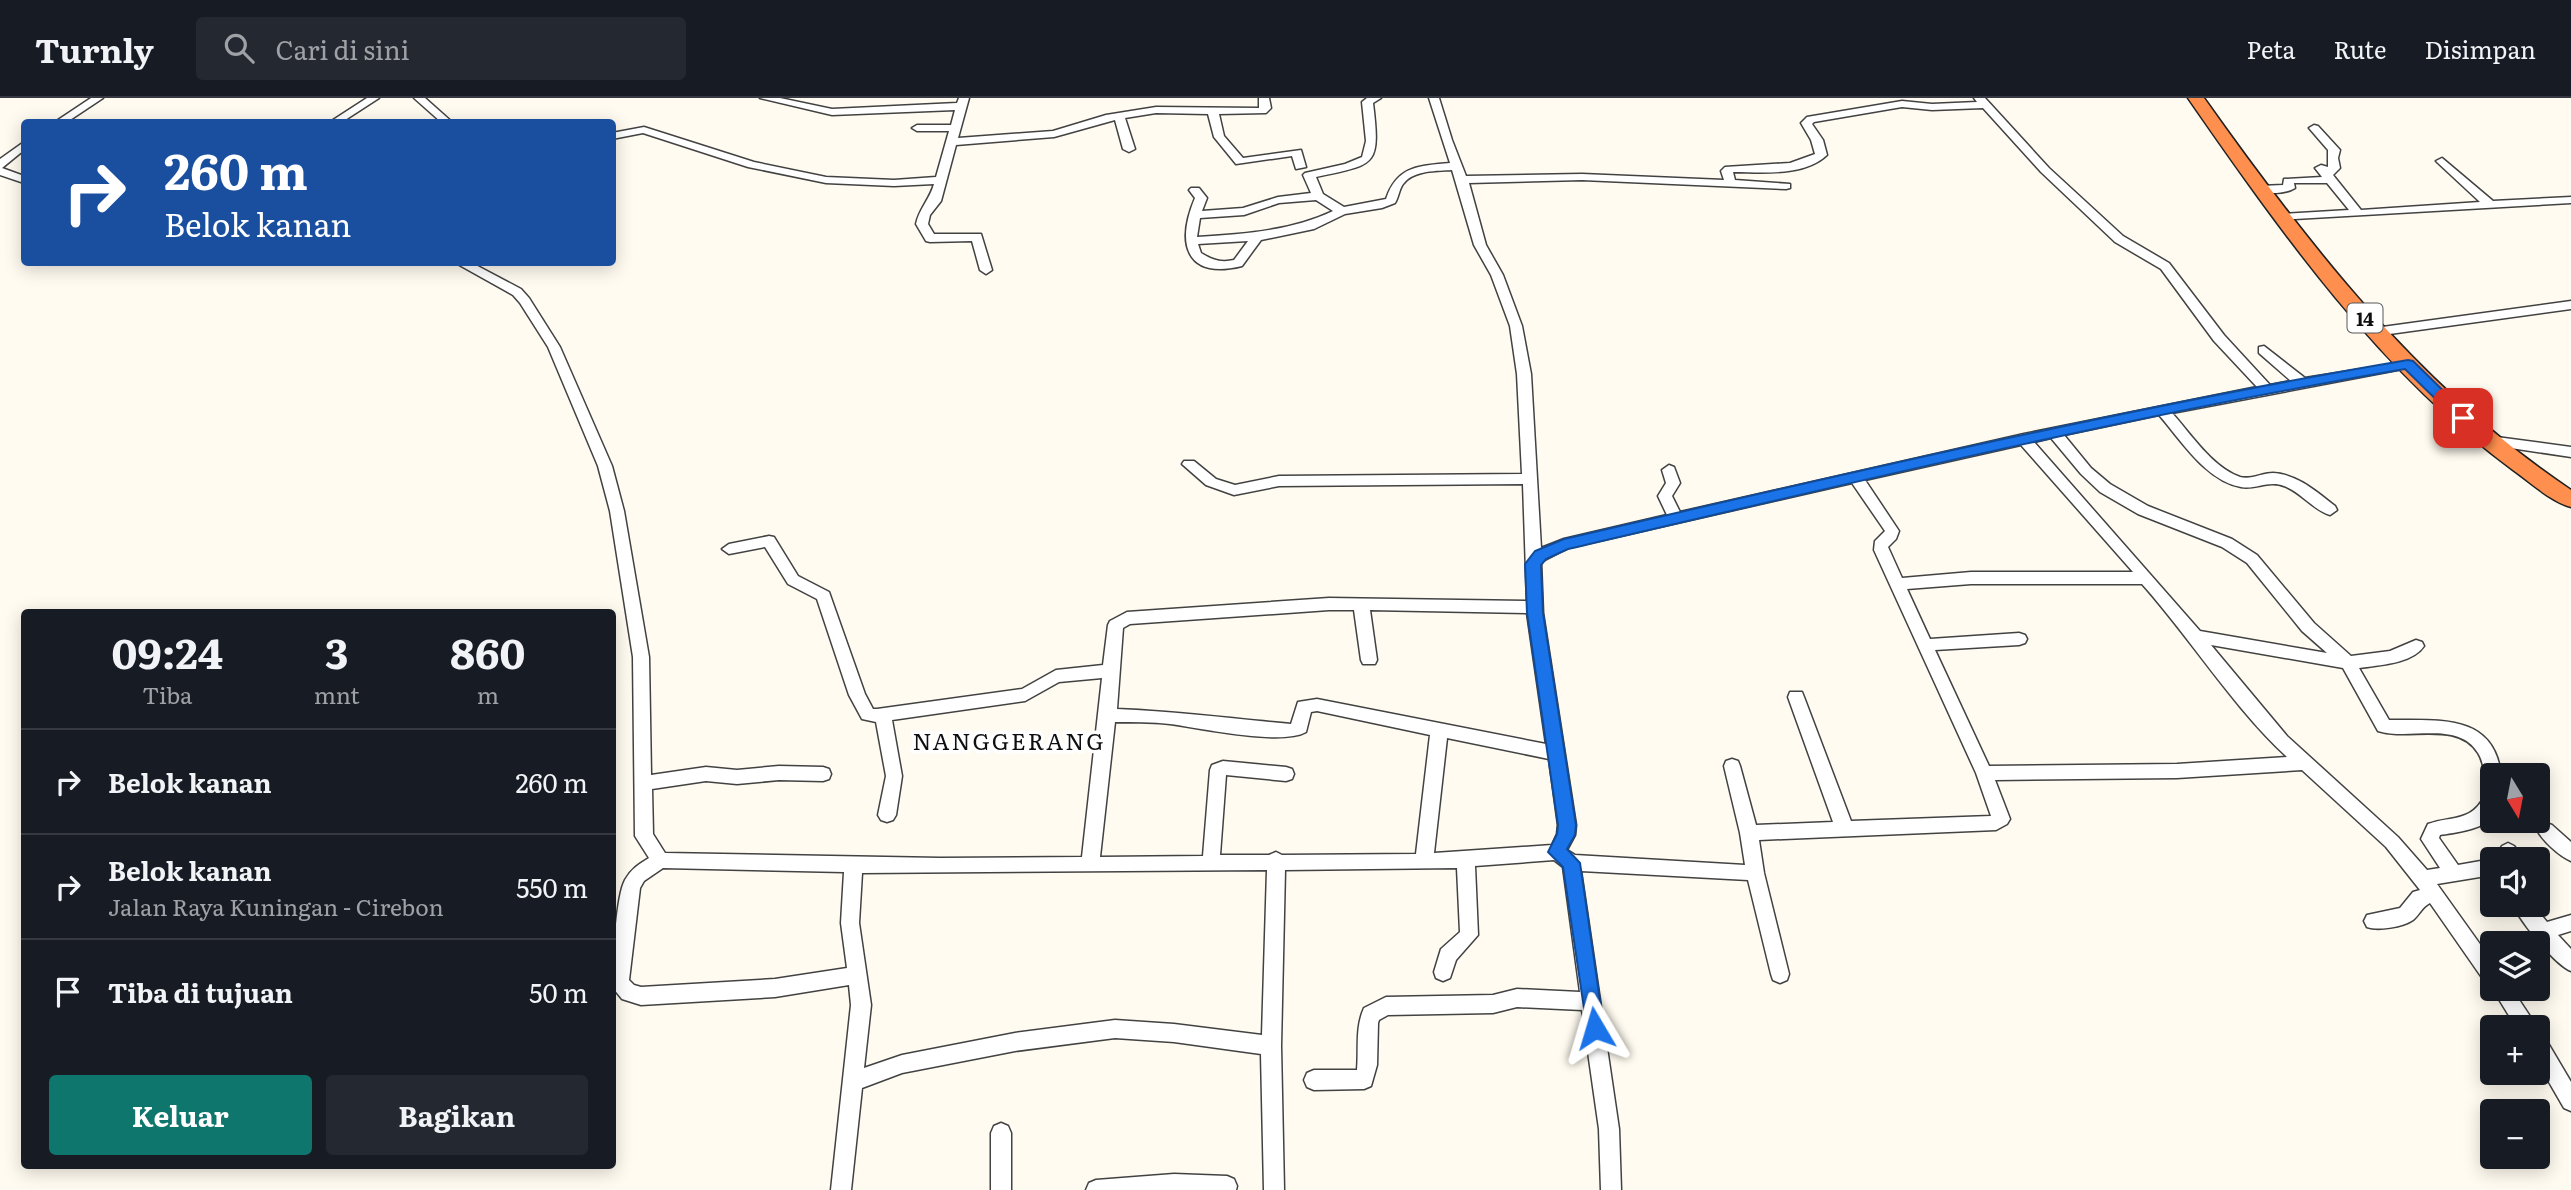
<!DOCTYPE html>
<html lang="id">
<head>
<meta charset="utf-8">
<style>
	:root { --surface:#171b24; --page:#242831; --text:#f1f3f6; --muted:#9ea1a6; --line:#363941; --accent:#0f766e }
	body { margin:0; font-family:Literata,serif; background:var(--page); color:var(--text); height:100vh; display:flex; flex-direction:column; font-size:26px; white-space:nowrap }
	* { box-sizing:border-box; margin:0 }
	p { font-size:23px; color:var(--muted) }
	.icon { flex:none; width:38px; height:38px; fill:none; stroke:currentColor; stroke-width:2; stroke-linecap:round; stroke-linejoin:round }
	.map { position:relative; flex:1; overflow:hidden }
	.sheet { position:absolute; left:21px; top:511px; width:595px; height:560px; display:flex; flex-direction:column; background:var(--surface); border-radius:7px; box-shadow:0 4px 18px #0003 }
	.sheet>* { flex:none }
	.top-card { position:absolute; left:21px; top:21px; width:595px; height:147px; border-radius:7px; box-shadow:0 4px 18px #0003; background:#1a4fa0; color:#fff; overflow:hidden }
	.needle { width:46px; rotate:170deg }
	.fabs { position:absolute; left:2480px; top:665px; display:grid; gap:14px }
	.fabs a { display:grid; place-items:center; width:70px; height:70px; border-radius:7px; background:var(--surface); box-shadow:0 4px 18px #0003; font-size:35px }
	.pin { position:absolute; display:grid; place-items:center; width:60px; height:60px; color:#fff; margin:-30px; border-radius:14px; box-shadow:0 4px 10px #0006 }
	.me { position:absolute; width:77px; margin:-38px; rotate:353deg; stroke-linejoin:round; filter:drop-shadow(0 0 5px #0008) }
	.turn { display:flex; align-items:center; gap:24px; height:147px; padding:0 28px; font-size:32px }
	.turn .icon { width:91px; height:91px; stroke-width:2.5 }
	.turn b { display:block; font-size:49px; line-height:60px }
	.eta { display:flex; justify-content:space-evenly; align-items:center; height:119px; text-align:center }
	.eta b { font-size:42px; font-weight:700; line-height:49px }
	.button { display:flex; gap:14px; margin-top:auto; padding:14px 28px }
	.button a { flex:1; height:80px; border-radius:7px; background:var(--accent); color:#fff; font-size:28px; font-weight:700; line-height:80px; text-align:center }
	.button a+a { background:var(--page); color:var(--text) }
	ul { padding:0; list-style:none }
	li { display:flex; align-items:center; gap:21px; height:105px; padding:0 28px; border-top:2px solid var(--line) }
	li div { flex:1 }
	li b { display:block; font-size:26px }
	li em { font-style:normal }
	header { display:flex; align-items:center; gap:42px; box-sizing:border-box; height:98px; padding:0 35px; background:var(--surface); border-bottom:2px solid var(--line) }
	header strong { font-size:33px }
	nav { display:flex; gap:38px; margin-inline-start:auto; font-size:24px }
	.search { width:490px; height:63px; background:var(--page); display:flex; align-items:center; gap:18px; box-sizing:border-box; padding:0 24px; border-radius:7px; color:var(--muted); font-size:26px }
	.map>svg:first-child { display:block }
</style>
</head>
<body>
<header>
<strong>Turnly</strong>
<div class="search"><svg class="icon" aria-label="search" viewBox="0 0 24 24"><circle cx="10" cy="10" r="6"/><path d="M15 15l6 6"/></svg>Cari di sini</div>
<nav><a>Peta</a><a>Rute</a><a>Disimpan</a></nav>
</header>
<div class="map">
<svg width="2571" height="1092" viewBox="0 0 2571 1092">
	<rect width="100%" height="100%" fill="#fffbf0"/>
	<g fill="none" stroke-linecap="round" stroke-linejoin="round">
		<defs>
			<g id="minor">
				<polygon points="91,0 103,0 67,24 55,24"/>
				<polygon points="367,0 379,0 342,24 330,24"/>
				<polygon points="414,0 425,0 452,24 441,24"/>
				<path d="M760 0H780L832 11 957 5 959 0H969L958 40 1053 33 1106 17 1156 9 1259 10V0H1269L1271 10 1266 15 1219 16 1224 38 1243 60 1301 52 1306 69 1296 71 1292 58 1236 66 1214 39 1208 16 1156 15 1125 20 1135 51 1129 54 1123 51 1115 22 1054 39 956 47 941 103 930 117 928 126 934 136H981L992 172 986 176 980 172 972 143 930 144 926 143 916 126C919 111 930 101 934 86L894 88 826 85 748 69 643 35 612 41V35L644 29 754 64 826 79 894 82 936 79 949 33H917L912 30 917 27H951L955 12 832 17Z"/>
				<path d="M1367 0H1381L1373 5C1381 70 1375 66 1316 79L1323 96 1344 109 1386 101C1397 68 1418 68 1450 65L1429 0H1439L1452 42 1466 78 1582 76 1724 82 1721 73 1725 69 1790 65 1815 56 1811 42 1801 25 1807 19 1902 3 1932 6 1977 4 1974 0H1985L2049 70 2123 138 2169 165 2224 237 2270 287 2291 283 2259 255V249L2264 248 2305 280 2413 263V269L2408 270 2172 315C2191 336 2212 369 2240 379 2251 382 2262 375 2273 375 2297 376 2317 394 2335 408L2337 412 2330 417C2313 412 2301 394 2284 388 2269 382 2255 392 2241 389 2206 383 2181 342 2159 317L2064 337 2091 370 2110 386 2148 408 2232 441 2257 457 2314 525 2351 558 2390 553 2416 542 2422 544 2424 548C2412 566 2379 567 2359 570L2389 622C2436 623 2494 614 2501 677H2492V684L2487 682C2483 673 2484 664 2478 655 2458 622 2409 643 2378 633L2343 570 2211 547 2287 638 2398 739 2427 772 2440 770 2421 741 2428 726C2454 717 2471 725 2486 696L2492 694C2492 701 2494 710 2492 717 2488 731 2453 735 2440 737L2439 740 2458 767 2492 761V777L2437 786 2492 863V887L2485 884 2430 805C2422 809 2420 816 2413 822 2403 829 2378 833 2367 829L2364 823 2367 817 2400 810 2413 794 2420 792 2386 749 2302 672 2177 680 1995 682 2010 721 2007 726 1996 732 1759 742 1764 775 1789 876 1787 882 1780 885 1773 882 1771 876 1748 782 1581 773 1619 1031 1621 1092H1601L1599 1031 1582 912 1517 909 1493 915 1388 917 1379 922 1378 925 1377 967 1371 988 1364 991 1314 992 1307 989 1304 982 1307 975 1314 972H1357C1359 950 1355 930 1364 910L1386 899 1493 897 1517 891 1580 894 1563 769 1554 762 1475 768 1478 837 1456 862 1450 880 1443 883 1436 880 1434 874 1441 851 1460 834 1457 770 1285 772 1281 948 1284 1092H1264L1261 956 1174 944 1115 940 1015 953 902 975 862 990 851 1092H831L851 907 849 887 775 899 641 907 622 901 613 890C612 869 616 798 625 782 631 771 639 766 649 760L635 738 633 559 610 413 598 368 548 249 520 205 513 197 454 164H470L521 191 529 200 560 249 612 368 624 413 649 559 651 677 706 669 737 672 779 668 823 669 829 671 831 676 829 681 823 683 779 682 737 686 706 683 652 691 653 736 665 755 940 760 1082 759 1102 580 1059 584 1025 603 892 622 902 678 896 717 893 722 887 724 881 722 878 717 886 678 876 624 862 621 849 597 817 501 788 486 765 449 729 456 722 451 729 446 769 438 774 439 798 478 829 494 865 596 873 611H877L1022 591 1056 572 1103 567 1108 527 1110 523 1127 514 1329 500 1527 503 1523 386 1279 388 1234 397 1206 387 1182 366 1184 363H1194L1216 381 1235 387 1279 378 1522 376 1517 276 1510 228 1491 177 1474 147 1452 72C1438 73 1414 72 1404 85 1399 90 1399 99 1395 105L1382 110 1345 116 1314 131 1261 142 1242 168C1185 182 1176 145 1195 100L1189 92 1191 90H1199L1207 100 1202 113 1243 110 1278 99 1311 95 1303 77 1305 75 1345 66 1362 59 1366 43 1362 4ZM1902 9 1932 12 1983 10 2041 74 2115 144 2161 171 2214 243 2257 289 2024 336 1680 414 1672 398 1680 385 1674 369 1669 367 1662 372 1666 385 1658 398 1667 417 1564 441 1541 450 1531 276 1522 228 1503 177 1486 147 1469 85 1582 82 1786 91 1790 90V86L1735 82 1733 74C1762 74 1804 79 1827 57L1823 42 1812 26 1814 24ZM1316 102 1333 113C1290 133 1245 136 1197 139L1200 120 1244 117 1279 105ZM1248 143 1234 162C1221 165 1212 162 1201 155L1198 146ZM2051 340 2081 376 2100 394 2138 416 2222 449 2247 465 2302 533 2327 555 2200 533 2034 344ZM2021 347 2133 474H1971L1902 480 1888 449 1896 441 1899 433 1865 382ZM1852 385 1885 433 1875 443 1874 452 1976 675 1991 718 1851 723 1804 599 1802 594H1790L1788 599 1833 724 1756 727 1740 668 1738 663 1732 661 1726 663 1724 668 1740 735 1745 767 1575 757 1567 752 1575 737 1576 727 1543 515 1541 464 1568 450ZM1971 486H2142C2192 542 2232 608 2287 659L2177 666 1989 668 1935 552 2019 547 2025 545 2027 541 2025 537 2019 535 1930 541 1907 491ZM1329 512H1354L1361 562 1363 566H1375L1377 562 1370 512 1527 515 1546 646 1317 601 1298 604 1291 626C1233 621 1175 613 1117 611L1123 530 1130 526ZM1317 613 1430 637 1416 756 1282 757 1276 754 1269 757H1220L1226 677 1286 683 1292 681 1294 676 1292 671 1286 669 1223 663 1212 667 1210 672 1203 758 1100 759 1115 624C1133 624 1152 624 1170 626 1200 630 1282 648 1306 634L1311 614ZM1447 640 1549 661 1558 727 1557 736 1552 747 1434 755ZM663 770 844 774 841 825 847 870 775 881 641 889 634 887 629 882 640 790 644 783ZM1267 772 1262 937 1174 926 1115 922 1015 935 902 957 864 970 871 907 859 825 862 775Z"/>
				<path d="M2314 27 2318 28 2340 52 2338 60 2340 70 2333 77 2361 112 2480 104 2438 65 2436 63 2442 60 2493 103 2571 99V105L2279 122V118L2283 116 2349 112 2327 85H2294L2295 90C2286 96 2263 97 2254 91L2260 88 2283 87 2284 81 2322 79 2315 70 2321 67 2328 69V52L2309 30Z"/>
				<polygon points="24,44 24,52 2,70 24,78 24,85 0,77 0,61"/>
				<polygon points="2571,203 2571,211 2375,238 2369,234 2375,230"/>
				<polygon points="2489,338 2571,349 2571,359 2484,346 2482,343 2484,340"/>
				<path d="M2546 725 2552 727 2571 744V763C2559 758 2543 743 2537 732L2540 727Z"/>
				<polygon points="2508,745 2514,748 2524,761 2504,761 2499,753 2502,748"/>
				<path d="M2513 807H2533L2547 824 2571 817V833L2558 837 2571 851V873C2555 867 2520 823 2513 807Z"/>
				<polygon points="2492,890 2512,891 2537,929 2516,929"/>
				<polygon points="2538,938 2545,940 2571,984 2571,1013 2564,1010 2538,965"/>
				<polygon points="1001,1025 1008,1028 1011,1035 1011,1092 991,1092 991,1035 994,1028"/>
				<polygon points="1174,1076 1227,1078 1234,1081 1237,1088 1236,1092 1086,1092 1089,1085 1096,1082"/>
			</g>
			<path id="highway" d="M2188 0H2204C2309 148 2419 290 2571 392V409C2550 403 2530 384 2513 372 2380 274 2281 134 2188 0Z"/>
		</defs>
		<use href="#minor" stroke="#424242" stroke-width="3"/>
		<use href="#highway" stroke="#202020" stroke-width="3"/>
		<use href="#minor" fill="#fff" fill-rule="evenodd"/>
		<use href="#highway" fill="#ff8f4e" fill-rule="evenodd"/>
	</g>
	<path fill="#1a73e8" stroke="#114b97" stroke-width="2" d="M2408 262 2413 263 2468 317V323H2458L2405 271C2124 319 1846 386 1568 451L1546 461 1541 467 1543 515 1576 727 1575 737 1567 751 1580 765 1604 930 1602 937 1595 939 1588 937 1563 769 1548 754 1557 736 1558 727 1527 515 1525 466 1535 453 1564 441C1844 376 2124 310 2408 262Z"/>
	<g text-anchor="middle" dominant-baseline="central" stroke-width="7" stroke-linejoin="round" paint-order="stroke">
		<rect fill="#fff" stroke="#575757" stroke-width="2" x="2347.5" y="205.5" width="35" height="29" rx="5"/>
		<g font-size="18" font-weight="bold" fill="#0f0f0f">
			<text x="2365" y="220">14</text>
		</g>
		<g font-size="23" letter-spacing="2" fill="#0f0f0f" stroke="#fff">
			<text x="1009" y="642">NANGGERANG</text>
		</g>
	</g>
</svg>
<div class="fabs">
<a><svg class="needle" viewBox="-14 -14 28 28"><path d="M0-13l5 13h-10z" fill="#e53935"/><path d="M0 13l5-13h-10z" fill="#9ea1a6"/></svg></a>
<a><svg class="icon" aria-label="sound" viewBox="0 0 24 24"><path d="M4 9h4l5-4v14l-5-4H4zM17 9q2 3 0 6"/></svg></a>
<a><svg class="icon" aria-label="layers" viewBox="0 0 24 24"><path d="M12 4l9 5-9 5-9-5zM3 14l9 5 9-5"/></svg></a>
<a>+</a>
<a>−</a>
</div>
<div class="pin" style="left:2463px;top:320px;background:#d93025"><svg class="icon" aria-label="arrive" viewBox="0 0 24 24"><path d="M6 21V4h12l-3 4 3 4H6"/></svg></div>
<svg class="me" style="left:1595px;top:930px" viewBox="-20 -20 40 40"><path d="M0-17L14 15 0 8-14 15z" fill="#1a73e8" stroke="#fff" stroke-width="4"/></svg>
<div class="top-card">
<div class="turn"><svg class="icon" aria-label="right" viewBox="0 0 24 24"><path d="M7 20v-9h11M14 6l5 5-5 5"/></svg><div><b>260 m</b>Belok kanan</div></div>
</div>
<section class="sheet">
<div class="eta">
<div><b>09:24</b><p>Tiba</p></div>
<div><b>3</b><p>mnt</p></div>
<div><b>860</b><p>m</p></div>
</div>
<ul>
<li><svg class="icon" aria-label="right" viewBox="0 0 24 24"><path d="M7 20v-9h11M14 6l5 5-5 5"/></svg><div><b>Belok kanan</b></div><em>260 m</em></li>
<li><svg class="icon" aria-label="right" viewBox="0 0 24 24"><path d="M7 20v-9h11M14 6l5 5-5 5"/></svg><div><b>Belok kanan</b><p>Jalan Raya Kuningan - Cirebon</p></div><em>550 m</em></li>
<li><svg class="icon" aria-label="arrive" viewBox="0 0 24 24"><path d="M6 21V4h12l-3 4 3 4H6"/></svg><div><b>Tiba di tujuan</b></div><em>50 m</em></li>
</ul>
<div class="button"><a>Keluar</a><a>Bagikan</a></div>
</section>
</div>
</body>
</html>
